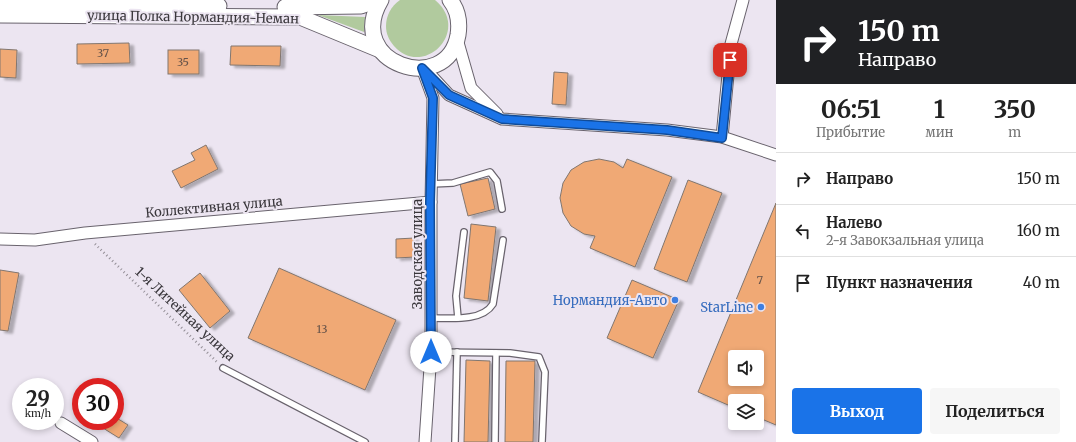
<!DOCTYPE html>
<html lang="ru">
<head>
<meta charset="utf-8">
<style>
	:root { --surface:#fff; --page:#f6f6f6; --text:#222; --muted:#767676; --line:#e0e0e0; --accent:#1a73e8 }
	body { margin:0; font-family:Merriweather,serif; background:var(--page); color:var(--text); height:100vh; display:flex; flex-direction:column; font-size:15px; white-space:nowrap }
	* { box-sizing:border-box; margin:0 }
	p { font-size:13px; color:var(--muted) }
	.icon { flex:none; width:22px; height:22px; fill:none; stroke:currentColor; stroke-width:2; stroke-linecap:round; stroke-linejoin:round }
	.map { position:relative; flex:1; overflow:hidden }
	.sheet { display:flex; flex-direction:column; background:var(--surface); width:300px }
	.sheet>* { flex:none }
	.hud { background:#202124; color:#fff; overflow:hidden }
	.fabs { position:absolute; left:728px; top:350px; display:grid; gap:8px }
	.fabs a { display:grid; place-items:center; width:36px; height:36px; border-radius:4px; background:var(--surface); box-shadow:0 2px 6px #0003; font-size:20px }
	.speed { position:absolute; left:12px; top:378px; display:flex; gap:8px; font-size:20px; font-weight:700; text-align:center }
	.speed>* { display:grid; place-content:center; width:52px; height:52px; border-radius:50%; background:var(--surface); box-shadow:0 2px 6px #0003; line-height:1 }
	.speed small { font-size:10px; font-weight:400 }
	.speed .limit { border:6px solid #d22; background:#fff; color:#111 }
	.pin { position:absolute; display:grid; place-items:center; width:34px; height:34px; color:#fff; margin:-17px; border-radius:8px; box-shadow:0 2px 6px #0006 }
	.me { position:absolute; width:44px; margin:-22px; rotate:0deg; stroke-linejoin:round; filter:drop-shadow(0 0 3px #0008) }
	.turn { display:flex; align-items:center; gap:14px; height:84px; padding:0 16px; font-size:18px }
	.turn .icon { width:52px; height:52px; stroke-width:2.5 }
	.turn b { display:block; font-size:28px; line-height:34px }
	.eta { display:flex; justify-content:space-evenly; align-items:center; height:68px; text-align:center }
	.eta b { font-size:24px; font-weight:700; line-height:28px }
	.button { display:flex; gap:8px; margin-top:auto; padding:8px 16px }
	.button a { flex:1; height:46px; border-radius:4px; background:var(--accent); color:#fff; font-size:16px; font-weight:700; line-height:46px; text-align:center }
	.button a+a { background:var(--page); color:var(--text) }
	ul { padding:0; list-style:none }
	li { display:flex; align-items:center; gap:12px; height:52px; padding:0 16px; border-top:1px solid var(--line) }
	li div { flex:1 }
	li b { display:block; font-size:15px }
	li em { font-style:normal }
	main { display:flex; flex:1; min-height:0 }
	.map>svg:first-child { display:block }
</style>
</head>
<body>
<main>
<div class="map">
<svg width="776" height="442" viewBox="0 0 776 442">
	<defs>
		<filter id="shadow"><feDropShadow dx="4.5" dy="2.5" stdDeviation="1" flood-color="#0004"/></filter>
	</defs>
	<rect width="100%" height="100%" fill="#ece5f1"/>
	<g fill="#b1ca9e">
		<path d="M400 0H435C472 31 423 79 394 46 389 40 386 34 386 26 386 16 391 6 400 0Z"/>
		<polygon points="318,15 365,17 364,32"/>
	</g>
	<g fill="#f0a975" stroke="#81766f" fill-rule="evenodd" filter="url(#shadow)">
		<polygon points="129,43 130,63 77,64 77,44"/>
		<polygon points="231,46 281,46 280,66 230,65"/>
		<polygon points="0,49 17,50 16,78 0,77"/>
		<rect x="168" y="50" width="31" height="24"/>
		<polygon points="554,72 568,73 566,105 552,104"/>
		<polygon points="206,145 218,169 181,188 172,171 195,160 191,153"/>
		<polygon points="599,159 614,162 623,168 627,159 672,177 635,267 590,248 595,236 584,234 571,226 563,213 560,198 563,183 571,170 584,162"/>
		<polygon points="488,178 495,209 468,216 460,184"/>
		<polygon points="688,180 722,193 687,282 654,269"/>
		<path d="M776 203V425L757 417V401H735V408L698 392ZM735 357H757V379H735Z"/>
		<polygon points="471,224 496,227 488,301 464,298"/>
		<polygon points="414,238 415,257 396,258 396,239"/>
		<polygon points="279,268 396,320 365,390 248,338"/>
		<polygon points="0,270 19,273 8,331 0,330"/>
		<polygon points="200,273 230,311 210,328 179,290"/>
		<polygon points="632,280 679,300 653,358 607,338"/>
		<polygon points="466,360 490,361 488,442 464,442"/>
		<polygon points="506,361 535,361 533,442 505,442"/>
		<polygon points="115,417 128,425 119,438 103,428 108,421 115,421"/>
	</g>
	<g fill="none" stroke-linecap="round" stroke-linejoin="round">
		<defs>
			<g id="service">
				<polyline points="431,184 453,183 490,172 497,181 502,209"/>
				<path d="M431 318C450 318 482 322 493 304L503 240"/>
				<polyline points="458,318 456,296 464,232"/>
				<polyline points="431,352 510,353 539,357 545,372 542,442"/>
				<polyline points="223,368 365,442"/>
				<polyline points="455,442 457,352"/>
				<polyline points="495,442 496,353"/>
			</g>
			<g id="minor">
				<polyline points="457,39 471,88 497,114"/>
				<polyline points="422,68 433,98 431,202 431,352 425,442"/>
				<polyline points="425,69 449,95 502,119 667,130 722,137 776,155"/>
				<polyline points="722,137 731,44 743,0"/>
				<polyline points="0,239 35,240 85,233 431,202"/>
				<polyline points="61,423 92,442"/>
			</g>
			<g id="secondary">
				<path d="M381 0C343 64 447 97 458 35 460 22 458 10 450 0"/>
				<polyline points="0,3 219,6"/>
				<polyline points="285,7 361,6 379,0"/>
				<polyline points="0,15 300,17 380,50"/>
			</g>
		</defs>
		<use href="#service" stroke="#69636d" stroke-width="8"/>
		<use href="#minor" stroke="#69636d" stroke-width="13"/>
		<use href="#secondary" stroke="#69636d" stroke-width="17"/>
		<polyline stroke="#938e96" stroke-width="2.5" stroke-dasharray="1 3" stroke-linecap="butt" points="95,244 217,362"/>
		<use href="#service" stroke="#fff" stroke-width="5.5"/>
		<use href="#minor" stroke="#fff" stroke-width="11"/>
		<use href="#secondary" stroke="#fff" stroke-width="15"/>
	</g>
	<g fill="none" stroke-linecap="round" stroke-linejoin="round">
		<defs>
			<polyline id="route" points="431,352 430,202 433,98 422,68 449,95 502,119 667,130 722,138 730,60"/>
		</defs>
		<use href="#route" stroke="#114b97" stroke-width="10"/>
		<use href="#route" stroke="#1a73e8" stroke-width="7"/>
	</g>
	<g fill="#3f7fe0" stroke="#ece5f1" stroke-width="1.5">
		<circle cx="675" cy="300" r="4"/>
		<circle cx="761" cy="307" r="4"/>
	</g>
	<g text-anchor="middle" dominant-baseline="central" stroke-width="4" stroke-linejoin="round" paint-order="stroke">
		<g font-size="11" fill="#68544a">
			<text x="103" y="53">37</text>
			<text x="183" y="62">35</text>
			<text x="760" y="280">7</text>
			<text x="322" y="329">13</text>
		</g>
		<g font-size="13" fill="#3a373c" stroke="#ece5f1">
			<text transform="translate(193 17) rotate(1)">улица Полка Нормандия-Неман</text>
			<text transform="translate(214 207) rotate(-5)">Коллективная улица</text>
			<text transform="translate(417 254) rotate(-90)">Заводская улица</text>
			<text transform="translate(185 314) rotate(43)">1-я Литейная улица</text>
		</g>
		<g font-size="13" fill="#366cbe" stroke="#ece5f1" text-anchor="end">
			<text x="667" y="300">Нормандия-Авто</text>
			<text x="753" y="307">StarLine</text>
		</g>
	</g>
</svg>
<div class="fabs">
<a><svg class="icon" aria-label="sound" viewBox="0 0 24 24"><path d="M4 9h4l5-4v14l-5-4H4zM17 9q2 3 0 6"/></svg></a>
<a><svg class="icon" aria-label="layers" viewBox="0 0 24 24"><path d="M12 4l9 5-9 5-9-5zM3 14l9 5 9-5"/></svg></a>
</div>
<div class="speed"><div>29<small>km/h</small></div><div class="limit">30</div></div>
<div class="pin" style="left:730px;top:60px;background:#d93025"><svg class="icon" aria-label="arrive" viewBox="0 0 24 24"><path d="M6 21V4h12l-3 4 3 4H6"/></svg></div>
<svg class="me" style="left:431px;top:352px" viewBox="-20 -20 40 40"><circle r="19" fill="#fff"/><path d="M0-13L10 11 0 6-10 11z" fill="#1a73e8"/></svg>
</div>
<section class="sheet">
<div class="hud">
<div class="turn"><svg class="icon" aria-label="right" viewBox="0 0 24 24"><path d="M7 20v-9h11M14 6l5 5-5 5"/></svg><div><b>150 m</b>Направо</div></div>
</div>
<div class="eta">
<div><b>06:51</b><p>Прибытие</p></div>
<div><b>1</b><p>мин</p></div>
<div><b>350</b><p>m</p></div>
</div>
<ul>
<li><svg class="icon" aria-label="right" viewBox="0 0 24 24"><path d="M7 20v-9h11M14 6l5 5-5 5"/></svg><div><b>Направо</b></div><em>150 m</em></li>
<li><svg class="icon" aria-label="left" viewBox="0 0 24 24"><path d="M17 20v-9H6M10 6l-5 5 5 5"/></svg><div><b>Налево</b><p>2-я Завокзальная улица</p></div><em>160 m</em></li>
<li><svg class="icon" aria-label="arrive" viewBox="0 0 24 24"><path d="M6 21V4h12l-3 4 3 4H6"/></svg><div><b>Пункт назначения</b></div><em>40 m</em></li>
</ul>
<div class="button"><a>Выход</a><a>Поделиться</a></div>
</section>
</main>
</body>
</html>
